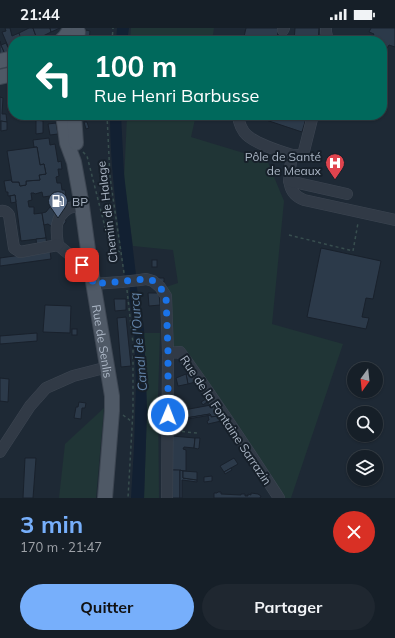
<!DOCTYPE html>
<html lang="fr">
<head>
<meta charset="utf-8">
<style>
	:root { --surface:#161f28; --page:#1f2730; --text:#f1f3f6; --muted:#9ea2a8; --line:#353d45; --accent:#77affb }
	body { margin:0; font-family:Mulish,sans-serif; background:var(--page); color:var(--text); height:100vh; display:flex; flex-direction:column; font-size:15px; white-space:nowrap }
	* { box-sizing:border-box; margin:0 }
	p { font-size:13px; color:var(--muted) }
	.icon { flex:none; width:22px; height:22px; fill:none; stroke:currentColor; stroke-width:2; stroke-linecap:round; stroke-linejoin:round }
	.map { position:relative; height:470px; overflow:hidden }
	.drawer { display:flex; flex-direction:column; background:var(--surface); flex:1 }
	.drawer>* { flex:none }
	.top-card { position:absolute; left:8px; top:8px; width:379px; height:84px; border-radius:16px; box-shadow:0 1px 3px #0004,0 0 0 1px var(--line); background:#00695c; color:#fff; overflow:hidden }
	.needle { width:26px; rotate:195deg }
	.controls { position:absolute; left:347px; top:334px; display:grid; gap:8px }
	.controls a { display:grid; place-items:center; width:36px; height:36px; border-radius:50%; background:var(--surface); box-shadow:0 1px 3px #0004,0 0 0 1px var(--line); font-size:20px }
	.pin { position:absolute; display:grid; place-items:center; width:34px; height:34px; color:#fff; margin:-17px; border-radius:8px; box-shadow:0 2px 6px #0006 }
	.me { position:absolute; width:44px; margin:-22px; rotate:1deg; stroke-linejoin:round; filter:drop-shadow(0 0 3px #0008) }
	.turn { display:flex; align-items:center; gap:14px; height:84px; padding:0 20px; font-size:18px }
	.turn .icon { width:52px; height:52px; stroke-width:2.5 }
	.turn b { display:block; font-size:28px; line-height:34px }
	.round { display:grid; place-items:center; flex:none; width:42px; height:42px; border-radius:21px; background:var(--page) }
	.headline { display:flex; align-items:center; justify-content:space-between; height:68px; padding:0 20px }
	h1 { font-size:24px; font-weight:700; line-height:30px; color:var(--accent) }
	.button { display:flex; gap:8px; margin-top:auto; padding:8px 20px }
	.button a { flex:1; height:46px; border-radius:24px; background:var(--accent); color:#111; font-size:16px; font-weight:700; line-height:46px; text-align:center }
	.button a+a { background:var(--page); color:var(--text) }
	.status { display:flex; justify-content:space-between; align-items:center; height:28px; padding:0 20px; background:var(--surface); direction:ltr }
	.status svg { height:11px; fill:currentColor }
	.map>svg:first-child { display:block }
</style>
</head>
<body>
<div class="status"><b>21:44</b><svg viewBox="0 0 49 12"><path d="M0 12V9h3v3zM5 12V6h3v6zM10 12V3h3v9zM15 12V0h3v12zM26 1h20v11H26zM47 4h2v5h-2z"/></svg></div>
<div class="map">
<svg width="395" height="470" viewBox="0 0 395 470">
	<rect width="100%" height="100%" fill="#1e2935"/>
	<g fill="#203536">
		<polygon points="131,0 214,0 212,13 130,13"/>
		<polygon points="127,87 196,87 191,109 267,132 284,173 272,296 343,316 291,470 279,470 180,324 168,325 166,259 178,255 173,222 133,218 124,153"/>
		<polygon points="144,305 160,305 158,369 159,470 144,470 147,383"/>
		<polygon points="104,380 96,470 59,470 65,416"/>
	</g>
	<g fill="#122032">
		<polygon points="117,0 129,0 127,13 116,13"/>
		<path d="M110 87H121L124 146 136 247 135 249 144 301 147 383 144 470H131L134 420 136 357 134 296 129 270 130 258 125 249C118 195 110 141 110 87Z"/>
	</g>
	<g fill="#2c3a4a" stroke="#19212c">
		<polygon points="5,0 10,0 12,8 19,5 22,13 13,13 13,22 10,23 2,4 6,3"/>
		<polygon points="29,0 33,0 37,11 32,13 22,13 19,5"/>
		<polygon points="33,0 50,0 51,4 37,11"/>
		<polygon points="50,0 60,0 51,4"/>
		<polygon points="246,0 279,0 277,9 294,13 295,0 319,0 318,13 243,13"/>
		<polygon points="371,0 395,0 395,19 389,17 382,29 382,13 370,13 374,6 369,4"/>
		<polygon points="86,2 90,3 89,13 83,13"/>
		<polygon points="0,13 1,17 5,26 0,27"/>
		<polygon points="6,15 11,26 5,26 1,17"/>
		<polygon points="11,65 13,65 13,80 10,79"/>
		<polygon points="0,69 3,70 2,86 6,86 7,94 0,93"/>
		<polygon points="37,87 43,87 43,93 36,92"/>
		<polygon points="251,87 307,87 302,104"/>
		<polygon points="36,92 43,93 43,105 36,106"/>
		<polygon points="1,93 7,94 7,102 1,103"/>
		<polygon points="84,94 87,94 89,100 86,101"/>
		<polygon points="56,95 58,106 50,107 48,96"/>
		<polygon points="49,110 50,117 55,116 58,134 61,133 62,141 58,141 59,148 56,149 57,155 61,155 62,162 65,162 66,169 50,171 50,168 43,169 42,164 35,166 34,165 31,165 32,172 28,173 29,179 34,179 34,186 42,185 46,210 21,213 15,167 8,168 8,164 6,164 4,153 11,152 12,154 19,154 20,158 26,157 26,153 40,152 39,147 46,146 44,136 40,137 37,119 34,119 33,112"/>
		<polygon points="37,119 40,137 44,136 46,146 39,147 40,152 26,153 26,157 20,158 19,154 12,154 7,123"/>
		<polygon points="15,167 16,174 11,175 10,168"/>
		<polygon points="54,174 64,182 66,194 58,203 48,196 44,197 42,185 46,184"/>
		<polygon points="46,210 47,218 37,219 36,211"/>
		<polygon points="321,220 381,233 373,271 366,270 362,289 369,290 366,301 307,289"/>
		<polygon points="50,223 51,231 0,238 0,230"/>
		<rect x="152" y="232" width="5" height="7"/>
		<polygon points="158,250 164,250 164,254 159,254"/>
		<polygon points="148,265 159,265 160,277 149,278"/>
		<polygon points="114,271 126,271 126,282 115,283"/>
		<polygon points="45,277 71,278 70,305 43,304"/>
		<polygon points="126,289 131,338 121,339 117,290"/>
		<rect x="72" y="301" width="5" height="6"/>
		<polygon points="37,305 37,313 0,316 0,308"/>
		<polygon points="186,346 189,346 195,354 188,356"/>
		<polygon points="186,346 188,356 178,358 176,350"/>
		<polygon points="0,350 9,351 8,374 0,373"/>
		<polygon points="206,371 208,373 203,377 201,374"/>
		<polygon points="79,374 86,375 85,380 82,380 81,391 74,390 76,379 78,379"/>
		<polygon points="211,377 218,388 211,389 210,386 180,391 180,398 172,398 173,384"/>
		<polygon points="210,386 211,387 182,392 182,395 180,397 180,391"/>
		<polygon points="211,387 211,389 218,388 221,393 208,396 207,393 209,392 208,388"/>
		<polygon points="172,408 195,410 194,420 184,419 183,421 186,422 186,443 172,442"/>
		<polygon points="195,410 200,410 199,420 198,421 194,420"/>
		<polygon points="25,430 36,430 33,470 23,470"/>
		<polygon points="234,430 238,436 224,444 220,438"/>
		<polygon points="231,440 232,442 225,446 224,444"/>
		<rect x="172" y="442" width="8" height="28"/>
		<polygon points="180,442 183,443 183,450 197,452 197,454 182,452 182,470 180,470"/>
		<polygon points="183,443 197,444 197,452 183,450"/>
		<polygon points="212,448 212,453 204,454 204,449"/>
		<polygon points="218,464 221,464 221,466 241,467 241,466 245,466 245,468 248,468 248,466 251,467 251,465 258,466 261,468 260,470 214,470 214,465 217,465"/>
	</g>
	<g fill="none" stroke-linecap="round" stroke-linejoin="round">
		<defs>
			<g id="minor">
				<polyline points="326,0 326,4 328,13"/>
				<polyline points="283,2 284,0"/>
				<path d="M313 87 303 127H292C290 144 283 164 304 172L395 192"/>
				<path d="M239 93C240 97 242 101 244 104 252 115 279 123 292 127"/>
				<polyline points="289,153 347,166"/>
				<path d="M82 178C78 178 73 179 69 180 54 189 56 203 58 217L82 237 90 236"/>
				<path d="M0 183C4 182 7 184 9 187L14 220 20 224 58 217"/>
				<polyline points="140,252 146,251 153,253 160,259 166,268 168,325 167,470"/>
				<polyline points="93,256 121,254"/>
				<path d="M168 325 180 324C215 371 247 421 279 470"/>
				<polyline points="0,424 30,378 46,360 73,348 108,339"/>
			</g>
			<g id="major">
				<polyline points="61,13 65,9 71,0"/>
				<polyline points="77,13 78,4"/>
				<polyline points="0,33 13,30"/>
				<polyline points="0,49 13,46"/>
				<path id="s1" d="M63 87 67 115 74 134 82 178 90 236 112 368V383L105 470"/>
				<polyline points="74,87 76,115"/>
			</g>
		</defs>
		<use href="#minor" stroke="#3d4652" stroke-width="12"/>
		<use href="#major" stroke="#3d4652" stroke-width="16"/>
		<g stroke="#384e4f" stroke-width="1.5" stroke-dasharray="3 3" stroke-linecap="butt">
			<polyline points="112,13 113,0"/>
			<polyline points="107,87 110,149 124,245"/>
			<polyline points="83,124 87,128 110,219 113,222 121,224"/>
			<polyline points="289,207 353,223 358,195"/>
			<polyline points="127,262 133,315 133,382 128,470"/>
			<polyline points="123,387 131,393"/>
			<polyline points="176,403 197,405"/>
		</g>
		<use href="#minor" stroke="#313a46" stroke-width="11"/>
		<use href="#major" stroke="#4f5966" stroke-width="14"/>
		<defs>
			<polyline id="minor-bridge" points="121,254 140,252"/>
		</defs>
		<use href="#minor-bridge" stroke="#3d4652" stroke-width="12" stroke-linecap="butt"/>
		<use href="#minor-bridge" stroke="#313a46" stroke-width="11"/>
	</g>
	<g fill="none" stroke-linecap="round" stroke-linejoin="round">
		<polyline stroke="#1a73e8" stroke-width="7" stroke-dasharray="0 12.6" points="82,237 90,236 93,256 146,251 152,252 160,259 166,268 168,324 168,387"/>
	</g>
	<defs>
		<symbol id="hospital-pin" viewBox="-11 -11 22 30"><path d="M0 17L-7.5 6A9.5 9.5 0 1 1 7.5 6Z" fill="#e0444e" stroke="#17202a"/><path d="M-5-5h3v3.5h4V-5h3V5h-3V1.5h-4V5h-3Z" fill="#fff"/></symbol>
		<symbol id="fuel-pin" viewBox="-11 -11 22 30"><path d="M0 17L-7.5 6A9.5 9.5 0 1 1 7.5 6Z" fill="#5c6f8a" stroke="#17202a"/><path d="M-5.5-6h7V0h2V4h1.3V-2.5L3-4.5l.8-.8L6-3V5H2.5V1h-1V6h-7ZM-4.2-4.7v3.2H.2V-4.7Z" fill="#fff"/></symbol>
	</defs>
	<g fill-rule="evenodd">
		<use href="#hospital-pin" x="324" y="124" width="22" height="30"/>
		<use href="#fuel-pin" x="47" y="162" width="22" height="30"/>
	</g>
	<g text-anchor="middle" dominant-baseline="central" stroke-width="4" stroke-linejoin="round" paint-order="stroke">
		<g font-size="12" fill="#aab5c4" stroke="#17202a" text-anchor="end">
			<text x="321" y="128">Pôle de Santé<tspan x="321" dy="14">de Meaux</tspan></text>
			<text x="72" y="173" text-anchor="start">BP</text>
		</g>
		<g font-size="12" fill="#aab5c4" stroke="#17202a">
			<text transform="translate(107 184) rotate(-97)">Chemin de Halage</text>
			<text stroke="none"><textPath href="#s1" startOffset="230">Rue de Senlis</textPath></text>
			<text transform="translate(226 392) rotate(56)">Rue de la Fontaine Sarrazin</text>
		</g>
		<g font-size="13" font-style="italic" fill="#6181a5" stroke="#17202a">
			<text transform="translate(138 314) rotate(-95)">Canal de l'Ourcq</text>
		</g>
	</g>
</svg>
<div class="controls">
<a><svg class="needle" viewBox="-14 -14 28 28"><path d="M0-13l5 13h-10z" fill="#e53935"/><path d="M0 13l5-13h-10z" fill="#9ea2a8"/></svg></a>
<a><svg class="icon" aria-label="search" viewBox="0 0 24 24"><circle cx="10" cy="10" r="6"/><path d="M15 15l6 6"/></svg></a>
<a><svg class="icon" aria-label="layers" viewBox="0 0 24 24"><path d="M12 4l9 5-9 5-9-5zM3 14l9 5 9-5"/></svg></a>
</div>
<div class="pin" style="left:82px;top:237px;background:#d93025"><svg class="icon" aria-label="arrive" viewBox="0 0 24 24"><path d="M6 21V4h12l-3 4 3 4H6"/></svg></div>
<svg class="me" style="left:168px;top:387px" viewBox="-20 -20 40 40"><circle r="17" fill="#1a73e8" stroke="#fff" stroke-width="3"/><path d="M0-11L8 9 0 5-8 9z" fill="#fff"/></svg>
<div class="top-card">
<div class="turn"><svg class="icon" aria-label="left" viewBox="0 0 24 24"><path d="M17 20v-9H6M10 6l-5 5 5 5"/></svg><div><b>100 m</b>Rue Henri Barbusse</div></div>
</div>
</div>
<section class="drawer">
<div class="headline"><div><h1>3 min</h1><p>170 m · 21:47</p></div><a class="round" style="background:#d93025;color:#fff"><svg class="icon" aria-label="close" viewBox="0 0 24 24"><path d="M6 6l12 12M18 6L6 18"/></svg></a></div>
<div class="button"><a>Quitter</a><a>Partager</a></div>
</section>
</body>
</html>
